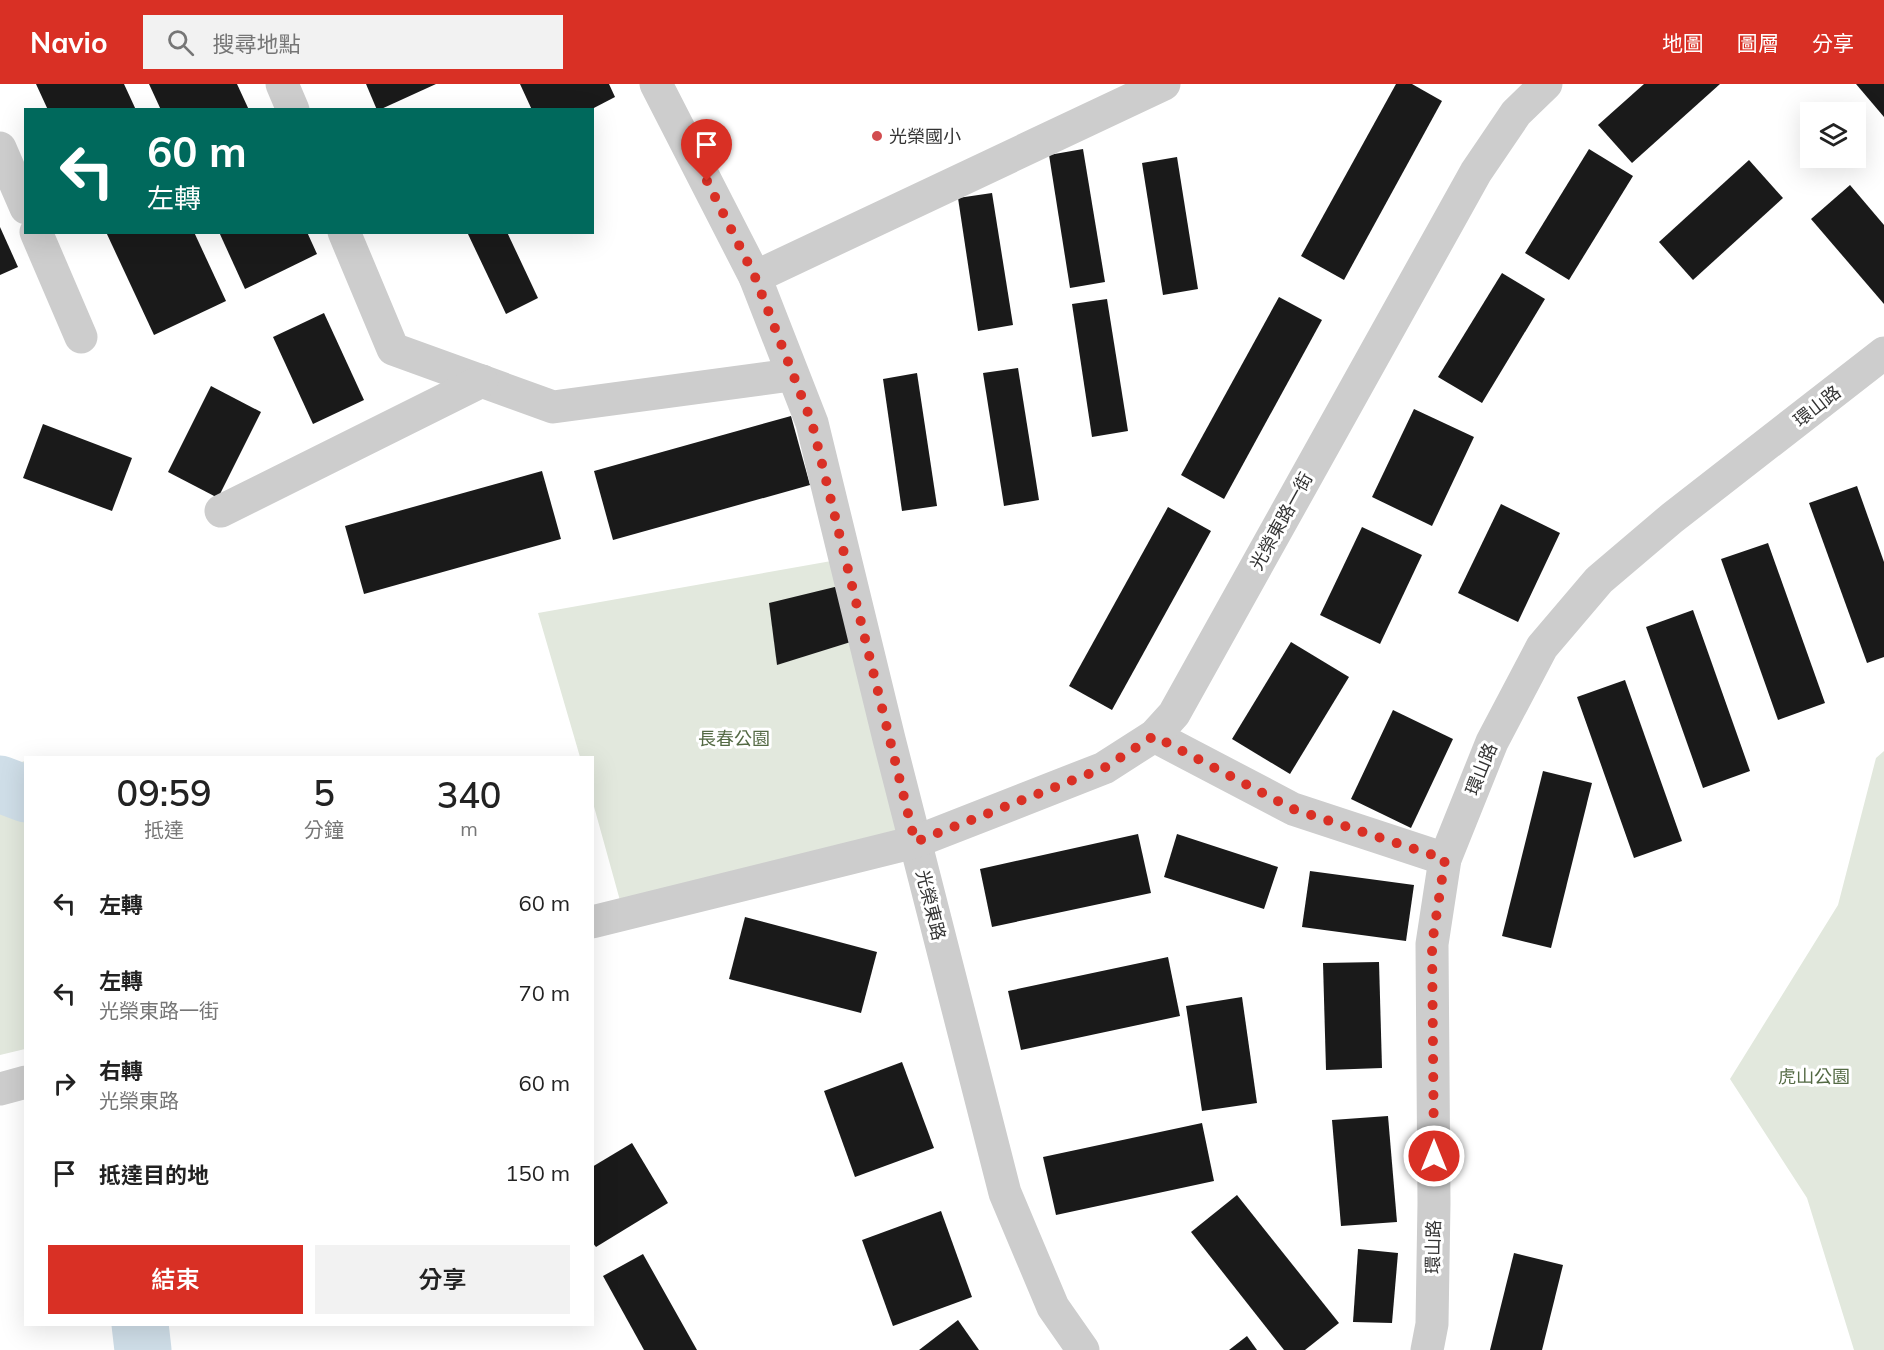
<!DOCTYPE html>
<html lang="zh-TW">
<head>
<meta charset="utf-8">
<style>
	:root { --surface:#fff; --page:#f2f2f2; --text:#222; --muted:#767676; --accent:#d93025 }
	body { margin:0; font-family:Mulish,"Noto Sans TC",sans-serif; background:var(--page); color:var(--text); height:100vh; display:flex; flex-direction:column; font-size:22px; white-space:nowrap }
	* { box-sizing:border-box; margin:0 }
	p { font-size:20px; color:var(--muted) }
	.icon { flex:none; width:33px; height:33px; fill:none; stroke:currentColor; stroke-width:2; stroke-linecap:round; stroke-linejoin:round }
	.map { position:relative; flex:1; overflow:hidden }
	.drawer { position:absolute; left:24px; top:672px; width:570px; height:570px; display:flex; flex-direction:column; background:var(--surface); border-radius:0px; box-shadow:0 6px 24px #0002 }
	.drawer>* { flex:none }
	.top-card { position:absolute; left:24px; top:24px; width:570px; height:126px; border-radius:0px; box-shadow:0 6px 24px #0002; background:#00695c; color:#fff; overflow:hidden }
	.tools { position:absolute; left:1800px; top:18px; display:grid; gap:12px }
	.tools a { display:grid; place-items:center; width:66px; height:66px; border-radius:0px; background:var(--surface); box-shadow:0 6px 24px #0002; font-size:30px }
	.pin { position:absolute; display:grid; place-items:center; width:51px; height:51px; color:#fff; margin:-62px -26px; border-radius:50% 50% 50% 0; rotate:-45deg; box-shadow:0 0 6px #0007 }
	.pin .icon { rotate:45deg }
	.me { position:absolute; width:66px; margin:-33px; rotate:0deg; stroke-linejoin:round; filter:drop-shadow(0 0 4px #0008) }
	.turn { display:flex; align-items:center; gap:21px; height:126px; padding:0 24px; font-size:27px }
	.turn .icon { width:78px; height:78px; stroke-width:2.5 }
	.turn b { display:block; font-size:42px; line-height:51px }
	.eta { display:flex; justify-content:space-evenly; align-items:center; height:102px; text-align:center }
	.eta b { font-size:36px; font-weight:600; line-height:42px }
	.cta { display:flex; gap:12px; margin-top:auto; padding:12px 24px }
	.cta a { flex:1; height:69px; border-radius:0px; background:var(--accent); color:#fff; font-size:24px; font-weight:600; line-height:69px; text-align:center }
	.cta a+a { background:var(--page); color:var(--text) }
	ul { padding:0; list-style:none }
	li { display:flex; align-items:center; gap:18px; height:90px; padding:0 24px }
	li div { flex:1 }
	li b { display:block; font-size:22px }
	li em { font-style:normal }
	header { display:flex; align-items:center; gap:36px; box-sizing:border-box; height:84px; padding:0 30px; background:var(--accent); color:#fff }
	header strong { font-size:28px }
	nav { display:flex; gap:33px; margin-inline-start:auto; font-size:21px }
	.search { width:420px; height:54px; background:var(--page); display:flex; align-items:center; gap:15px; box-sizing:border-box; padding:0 21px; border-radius:0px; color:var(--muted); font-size:22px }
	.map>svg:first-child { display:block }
</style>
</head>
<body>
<header>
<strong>Navio</strong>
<div class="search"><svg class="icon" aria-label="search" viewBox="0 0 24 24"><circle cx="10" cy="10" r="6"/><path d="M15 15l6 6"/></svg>搜尋地點</div>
<nav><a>地圖</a><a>圖層</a><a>分享</a></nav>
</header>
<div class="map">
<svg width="1884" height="1266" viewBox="0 0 1884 1266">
	<rect width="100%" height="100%" fill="#fff"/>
	<g fill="#e2e8dd">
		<polygon points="837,476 908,760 624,831 593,719 592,674 580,673 538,529"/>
		<polygon points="1884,667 1884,1266 1854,1266 1807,1114 1730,995 1838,821 1876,674"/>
		<polygon points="25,677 25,965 0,971 0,684"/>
	</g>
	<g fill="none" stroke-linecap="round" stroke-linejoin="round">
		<g stroke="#cfdee8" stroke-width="57">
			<polyline points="0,700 26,710"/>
			<polyline points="140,1240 143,1266"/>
		</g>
	</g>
	<g fill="#1a1a1a">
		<polygon points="36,0 124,0 136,26 48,26"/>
		<polygon points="149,0 237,0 249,26 161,26"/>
		<polygon points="366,0 436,0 379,26 377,26"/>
		<polygon points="520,0 609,0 615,13 590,26 532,26"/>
		<polygon points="1396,0 1412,0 1442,17 1344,196 1301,172"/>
		<polygon points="1644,0 1720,0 1632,79 1598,41"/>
		<polygon points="1856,0 1884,0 1884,33"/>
		<polygon points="1083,65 1105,198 1070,204 1049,71"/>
		<polygon points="1589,65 1633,92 1569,196 1525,169"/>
		<polygon points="1177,73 1198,205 1163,211 1142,79"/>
		<polygon points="1749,76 1783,114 1693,196 1659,158"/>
		<polygon points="1850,101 1884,141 1884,220 1811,135"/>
		<polygon points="992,109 1013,241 978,247 958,114"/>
		<polygon points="0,143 18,183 0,191"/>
		<polygon points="106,148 194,148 226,217 154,251"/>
		<polygon points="219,148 307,148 317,170 245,205"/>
		<polygon points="467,148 507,148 538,214 506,230"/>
		<polygon points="1502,189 1545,215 1482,319 1438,293"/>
		<polygon points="1279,213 1322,236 1224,415 1181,391"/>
		<polygon points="1107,215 1128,347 1092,353 1072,220"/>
		<polygon points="324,229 364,316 313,340 273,253"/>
		<polygon points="1018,284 1039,416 1004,422 983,289"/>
		<polygon points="917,289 937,422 902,427 883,295"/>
		<polygon points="211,302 261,328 218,414 168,388"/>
		<polygon points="1414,325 1474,353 1432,442 1372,413"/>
		<polygon points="791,332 810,401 613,456 594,387"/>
		<polygon points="43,340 132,374 112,427 23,394"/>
		<polygon points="542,387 561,455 364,510 345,442"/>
		<polygon points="1857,402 1884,478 1884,573 1867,579 1809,419"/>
		<polygon points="1501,420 1560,449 1518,538 1458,509"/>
		<polygon points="1168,423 1211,447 1112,626 1069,602"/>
		<polygon points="1362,443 1422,471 1380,560 1320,531"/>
		<polygon points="1768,459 1825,619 1778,636 1721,475"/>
		<polygon points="843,501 857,556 777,581 769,519"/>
		<polygon points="1693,526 1750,687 1703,704 1646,543"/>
		<polygon points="1291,558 1349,593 1290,690 1232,655"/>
		<polygon points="1625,596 1682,757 1634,774 1577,613"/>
		<polygon points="1393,626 1453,655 1411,744 1351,715"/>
		<polygon points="1543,687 1592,699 1551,864 1502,852"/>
		<polygon points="1138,750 1151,809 992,843 980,785"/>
		<polygon points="1177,750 1278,783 1264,825 1164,793"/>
		<polygon points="1310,787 1414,801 1406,857 1302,843"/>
		<polygon points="745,833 877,868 861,929 729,895"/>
		<polygon points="1168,873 1180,932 1021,966 1008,907"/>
		<polygon points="1379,878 1382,984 1326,986 1323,879"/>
		<polygon points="1242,913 1257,1019 1202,1027 1186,922"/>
		<polygon points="902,978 934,1064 855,1093 824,1007"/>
		<polygon points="1388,1032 1397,1138 1341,1142 1332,1036"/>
		<polygon points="1202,1039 1214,1097 1056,1131 1043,1073"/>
		<polygon points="632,1059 668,1119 596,1163 592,1158 592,1083"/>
		<polygon points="1237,1111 1339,1239 1305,1266 1284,1266 1191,1148"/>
		<polygon points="941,1127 972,1213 893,1242 862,1156"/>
		<polygon points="1358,1165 1398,1169 1392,1239 1353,1238"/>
		<polygon points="1514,1169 1563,1181 1542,1266 1490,1266"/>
		<polygon points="643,1170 697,1266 644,1266 603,1192"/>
		<polygon points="958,1236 979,1266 919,1266"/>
		<polygon points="1247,1252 1257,1266 1229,1266"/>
	</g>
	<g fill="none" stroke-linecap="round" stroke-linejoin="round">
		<g stroke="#cdcdcd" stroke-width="33">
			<polyline points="282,0 293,26"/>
			<polyline points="656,0 755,193 812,339 889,655 1005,1109 1053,1223 1083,1266"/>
			<polyline points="0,64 26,124"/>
			<polyline points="36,148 81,253"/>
			<polyline points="344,148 393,265 553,323 791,291"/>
			<polyline points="755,193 1164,0"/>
			<polyline points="221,427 482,297"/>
			<polyline points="1154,652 1293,725 1445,775"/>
			<polyline points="592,838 915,758 1104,684 1154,652 1174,630 1476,88 1516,29 1546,0"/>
			<polyline points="0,1005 26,998"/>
			<polyline points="1427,1266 1432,1240 1434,1119 1432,860 1445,775 1492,658 1542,563 1599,496 1672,434 1884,269"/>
		</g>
	</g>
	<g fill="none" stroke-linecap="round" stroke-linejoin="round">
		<polyline stroke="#d93025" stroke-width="10" stroke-dasharray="0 18" points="707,97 755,193 812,339 915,758 1104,684 1154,652 1293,725 1445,775 1432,860 1434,1072"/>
	</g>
	<circle fill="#d24c4f" stroke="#fff" stroke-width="2" cx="877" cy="52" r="6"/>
	<g text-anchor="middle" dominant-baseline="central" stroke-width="6" stroke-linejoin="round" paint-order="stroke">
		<g font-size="18" fill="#333" stroke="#fff" text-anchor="start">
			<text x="889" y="52">光榮國小</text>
		</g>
		<g font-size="18" fill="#333" stroke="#fff">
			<text transform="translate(1817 322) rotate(-38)">環山路</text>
			<text transform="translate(1281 437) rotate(-61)">光榮東路一街</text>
			<text transform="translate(1481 685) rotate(-68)">環山路</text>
			<text transform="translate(931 821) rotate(76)">光榮東路</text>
			<text transform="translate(1433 1163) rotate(-89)">環山路</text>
		</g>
		<g font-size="18" fill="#546a44" stroke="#fff">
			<text x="734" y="654">長春公園</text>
			<text x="1814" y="992">虎山公園</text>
		</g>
	</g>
</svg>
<div class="tools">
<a><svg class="icon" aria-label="layers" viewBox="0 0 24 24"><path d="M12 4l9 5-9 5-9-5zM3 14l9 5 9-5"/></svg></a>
</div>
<div class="pin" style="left:707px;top:97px;background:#d93025"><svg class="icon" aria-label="arrive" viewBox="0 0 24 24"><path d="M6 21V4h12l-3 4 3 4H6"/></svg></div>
<svg class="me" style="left:1434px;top:1072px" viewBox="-20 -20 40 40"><circle r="17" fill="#d93025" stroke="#fff" stroke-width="3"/><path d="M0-11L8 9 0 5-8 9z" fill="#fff"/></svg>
<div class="top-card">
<div class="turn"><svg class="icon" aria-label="left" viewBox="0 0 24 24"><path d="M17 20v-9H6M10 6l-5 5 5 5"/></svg><div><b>60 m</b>左轉</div></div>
</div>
<section class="drawer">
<div class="eta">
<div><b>09:59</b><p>抵達</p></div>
<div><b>5</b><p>分鐘</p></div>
<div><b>340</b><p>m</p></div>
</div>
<ul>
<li><svg class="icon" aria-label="left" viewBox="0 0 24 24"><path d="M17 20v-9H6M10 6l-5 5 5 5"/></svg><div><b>左轉</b></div><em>60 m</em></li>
<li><svg class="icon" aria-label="left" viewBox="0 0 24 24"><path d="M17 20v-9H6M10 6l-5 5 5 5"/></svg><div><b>左轉</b><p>光榮東路一街</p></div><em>70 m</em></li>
<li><svg class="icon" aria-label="right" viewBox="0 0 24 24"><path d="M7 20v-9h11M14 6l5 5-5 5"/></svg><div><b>右轉</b><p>光榮東路</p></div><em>60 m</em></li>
<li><svg class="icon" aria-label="arrive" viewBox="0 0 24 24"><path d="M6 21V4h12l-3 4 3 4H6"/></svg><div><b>抵達目的地</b></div><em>150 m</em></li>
</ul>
<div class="cta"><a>結束</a><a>分享</a></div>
</section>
</div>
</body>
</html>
